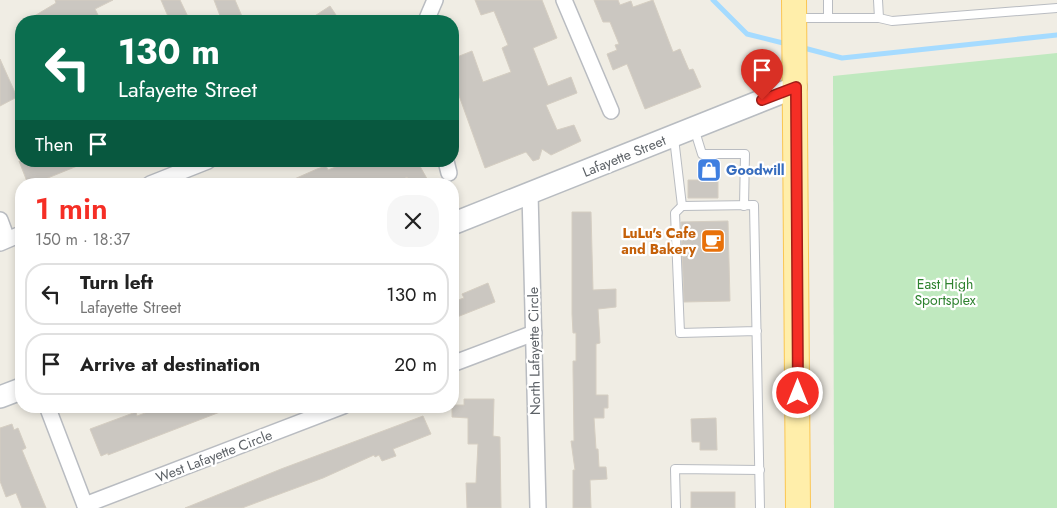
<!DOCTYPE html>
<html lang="en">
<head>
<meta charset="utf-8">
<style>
	:root { --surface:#fff; --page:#f6f6f6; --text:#222; --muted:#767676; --line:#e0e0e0; --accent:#f52e25 }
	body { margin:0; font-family:Jost,sans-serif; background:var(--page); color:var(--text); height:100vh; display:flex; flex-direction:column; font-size:19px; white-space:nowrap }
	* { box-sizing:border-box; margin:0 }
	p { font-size:16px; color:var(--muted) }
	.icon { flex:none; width:28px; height:28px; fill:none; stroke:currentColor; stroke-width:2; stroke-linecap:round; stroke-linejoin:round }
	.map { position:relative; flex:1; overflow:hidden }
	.sheet { position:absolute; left:15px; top:178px; width:444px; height:235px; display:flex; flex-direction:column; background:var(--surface); border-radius:20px; box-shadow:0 2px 8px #0003 }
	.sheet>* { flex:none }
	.banner { position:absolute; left:15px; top:15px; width:444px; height:152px; border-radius:20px; box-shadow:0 2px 8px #0003; background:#0b6e4f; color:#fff; overflow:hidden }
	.pin { position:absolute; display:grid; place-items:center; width:42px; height:42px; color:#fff; margin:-51px -21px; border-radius:50% 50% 50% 0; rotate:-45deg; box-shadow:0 0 5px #0007 }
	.pin .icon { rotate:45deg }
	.me { position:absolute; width:55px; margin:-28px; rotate:0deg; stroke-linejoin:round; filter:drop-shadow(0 0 4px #0008) }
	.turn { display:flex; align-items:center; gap:18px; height:105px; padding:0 20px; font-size:22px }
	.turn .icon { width:65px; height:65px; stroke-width:2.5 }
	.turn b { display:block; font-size:35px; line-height:42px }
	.then { display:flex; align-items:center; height:48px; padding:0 20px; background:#0003; gap:10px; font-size:19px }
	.round { display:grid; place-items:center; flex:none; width:52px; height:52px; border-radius:20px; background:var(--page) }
	.summary { display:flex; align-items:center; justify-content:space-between; height:85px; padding:0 20px }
	h1 { font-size:30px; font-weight:600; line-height:38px; color:var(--accent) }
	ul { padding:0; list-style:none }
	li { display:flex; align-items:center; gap:15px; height:62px; margin:0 10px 8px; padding:0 10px; border:2px solid var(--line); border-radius:20px }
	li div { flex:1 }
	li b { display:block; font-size:19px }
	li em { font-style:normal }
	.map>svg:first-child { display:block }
</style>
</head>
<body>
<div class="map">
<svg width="1057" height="508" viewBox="0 0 1057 508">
	<rect width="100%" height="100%" fill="#f0ede4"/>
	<polygon fill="#c0e9bf" points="1057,53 1057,508 834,508 833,76"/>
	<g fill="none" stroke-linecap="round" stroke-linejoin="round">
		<g stroke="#a5dbff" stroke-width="5">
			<polyline points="713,0 747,34 787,44"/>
			<polyline points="800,47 842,58 1057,35"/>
		</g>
	</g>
	<g fill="#cbc7c1" stroke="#d5cec2">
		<polygon points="55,0 113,0 95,9 101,21 26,21 56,3"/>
		<polygon points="161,0 180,0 190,21 170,21"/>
		<polygon points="214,0 235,0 244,21 222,21"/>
		<polygon points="475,0 542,0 557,38 533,48 548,86 571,77 577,93 546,105 557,130 574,125 581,141 551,155 542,149 539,159 533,161 526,152 485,168 452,76 452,59 472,51 483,82 511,72 502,48 508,45 494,11 481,15"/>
		<polygon points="594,0 618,0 620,5 631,1 633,7 653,0 673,52 680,49 689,70 693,69 701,87 645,109 627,64 613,70 607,54 617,50 615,45 619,44 610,22 603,22"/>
		<polygon points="330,6 340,21 307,21"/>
		<polygon points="0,59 17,97 0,106"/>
		<polygon points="700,160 718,161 718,198 688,198 688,180 700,180"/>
		<polygon points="19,161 87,161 87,162 33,184 28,184"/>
		<polygon points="351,161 417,161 430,184 410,184 407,177 395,184 283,184 317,169 326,166 328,170"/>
		<polygon points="572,212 591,212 593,290 616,289 616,307 598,309 600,343 596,344 596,395 608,395 608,408 604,408 604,418 594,418 596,449 598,449 599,467 606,467 607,479 590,480 591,508 573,508 573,470 575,470 571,441 574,441 573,369 573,361 576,361 576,333 573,333 572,314"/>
		<polygon points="728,221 730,301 684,302 681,222"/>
		<polygon points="488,283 495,302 452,319 452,302 464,298 462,294"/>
		<polygon points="464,399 494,399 493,436 500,437 501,508 467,508 466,483 476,483 478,444 468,444 468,418 452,417 452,405 464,405"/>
		<polygon points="164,406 233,407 108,455 108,453 101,456 90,429 136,412 137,416"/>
		<polygon points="423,416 431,434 393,449 396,456 382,461 379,455 375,457 374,455 323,478 242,508 185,508 281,469"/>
		<polygon points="716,418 717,450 700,450 700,442 692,442 691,419"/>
		<polygon points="12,424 14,430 18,428 26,448 22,450 46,508 22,508 16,493 6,497 0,481 0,428"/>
		<rect x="691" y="492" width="44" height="16"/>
	</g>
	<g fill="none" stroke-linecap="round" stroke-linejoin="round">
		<defs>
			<g id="lane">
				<polyline points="828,0 828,18 879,18 892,21 1057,8"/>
				<polyline points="878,0 879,18"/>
				<polyline points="798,18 828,18"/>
				<polyline points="694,128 702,154 745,154 744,206"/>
				<polyline points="674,138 682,206"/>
				<polyline points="757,331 680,333 675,213 682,206 754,205 760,508"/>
				<polyline points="676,508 675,469 760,470"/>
			</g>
			<g id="street">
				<polyline points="564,0 611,111"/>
				<polyline points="426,21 435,0"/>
				<polyline points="446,161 449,173"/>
				<polyline points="150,184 208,161"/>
				<polyline points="530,193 538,508"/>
				<polyline points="0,220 7,239"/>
				<polyline points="0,243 21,234"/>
				<polyline points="452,364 534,333"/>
				<polyline points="47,406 86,508"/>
				<polyline points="85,505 343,406"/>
			</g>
			<g id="secondary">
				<polyline points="452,224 796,87"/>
				<polyline points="0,397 21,389"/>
			</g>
			<polyline id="primary" points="794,0 798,508"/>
		</defs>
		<use href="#lane" stroke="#b9bcc1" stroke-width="10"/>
		<use href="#street" stroke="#b9bcc1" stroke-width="18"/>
		<use href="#secondary" stroke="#b8bcc1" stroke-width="24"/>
		<use href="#primary" stroke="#fbc652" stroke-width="26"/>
		<use href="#lane" stroke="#fff" stroke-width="8"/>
		<use href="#street" stroke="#fff" stroke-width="15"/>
		<use href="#secondary" stroke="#fff" stroke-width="21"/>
		<use href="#primary" stroke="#fea" stroke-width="24"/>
	</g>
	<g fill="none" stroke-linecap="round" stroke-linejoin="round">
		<defs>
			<polyline id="route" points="762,100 796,87 798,393"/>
		</defs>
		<use href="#route" stroke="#9f1e18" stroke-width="12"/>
		<use href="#route" stroke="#f52e25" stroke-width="9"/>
	</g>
	<defs>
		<symbol id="shop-square" viewBox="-11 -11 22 22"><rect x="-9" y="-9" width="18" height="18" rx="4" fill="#3f7fe0" stroke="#fff"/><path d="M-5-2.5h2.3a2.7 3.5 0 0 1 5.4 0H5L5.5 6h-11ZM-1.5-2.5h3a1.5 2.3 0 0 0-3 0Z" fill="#fff"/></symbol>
		<symbol id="cafe-square" viewBox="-11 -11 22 22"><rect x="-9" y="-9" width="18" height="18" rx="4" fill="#e8710a" stroke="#fff"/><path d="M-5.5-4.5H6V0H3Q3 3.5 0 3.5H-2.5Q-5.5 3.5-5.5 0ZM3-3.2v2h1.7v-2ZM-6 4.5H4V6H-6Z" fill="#fff"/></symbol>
	</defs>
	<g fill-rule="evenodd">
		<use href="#shop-square" x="695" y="156" width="28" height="28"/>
		<use href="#cafe-square" x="699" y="227" width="28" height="28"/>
	</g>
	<g text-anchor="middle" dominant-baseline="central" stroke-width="4.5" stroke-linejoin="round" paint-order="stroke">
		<g font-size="14" fill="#5c6166" stroke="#fff">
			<text transform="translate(624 156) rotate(-22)">Lafayette Street</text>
			<text transform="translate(534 351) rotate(-91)">North Lafayette Circle</text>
			<text transform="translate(214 456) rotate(-21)">West Lafayette Circle</text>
		</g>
		<g font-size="14" font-weight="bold" fill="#366cbe" stroke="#fff" text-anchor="start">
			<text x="726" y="170">Goodwill</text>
		</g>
		<g font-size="14" font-weight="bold" fill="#c56008" stroke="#fff" text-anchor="end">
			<text x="696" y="233">LuLu's Cafe<tspan x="696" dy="16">and Bakery</tspan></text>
		</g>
		<g font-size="14" fill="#2e822f" stroke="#fff">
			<text x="945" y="284">East High<tspan x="945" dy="16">Sportsplex</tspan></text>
		</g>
	</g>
</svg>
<div class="pin" style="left:762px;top:100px;background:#d93025"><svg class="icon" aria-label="arrive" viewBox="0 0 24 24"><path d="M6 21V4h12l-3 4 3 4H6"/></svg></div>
<svg class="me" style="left:798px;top:393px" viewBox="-20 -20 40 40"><circle r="17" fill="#f52e25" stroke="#fff" stroke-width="3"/><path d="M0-11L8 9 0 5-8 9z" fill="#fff"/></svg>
<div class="banner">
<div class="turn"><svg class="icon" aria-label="left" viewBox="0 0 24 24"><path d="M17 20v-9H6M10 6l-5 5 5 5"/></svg><div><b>130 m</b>Lafayette Street</div></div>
<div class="then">Then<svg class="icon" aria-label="arrive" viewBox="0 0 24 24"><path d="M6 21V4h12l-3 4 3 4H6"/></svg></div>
</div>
<section class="sheet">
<div class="summary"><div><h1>1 min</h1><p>150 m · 18:37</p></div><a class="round"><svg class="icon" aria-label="close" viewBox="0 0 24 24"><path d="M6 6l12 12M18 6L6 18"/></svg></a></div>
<ul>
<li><svg class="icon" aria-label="left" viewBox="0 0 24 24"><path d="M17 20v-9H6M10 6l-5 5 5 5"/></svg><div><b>Turn left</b><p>Lafayette Street</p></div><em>130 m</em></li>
<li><svg class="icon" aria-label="arrive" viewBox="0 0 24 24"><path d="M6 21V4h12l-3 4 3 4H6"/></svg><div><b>Arrive at destination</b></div><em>20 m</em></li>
</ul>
</section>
</div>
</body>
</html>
